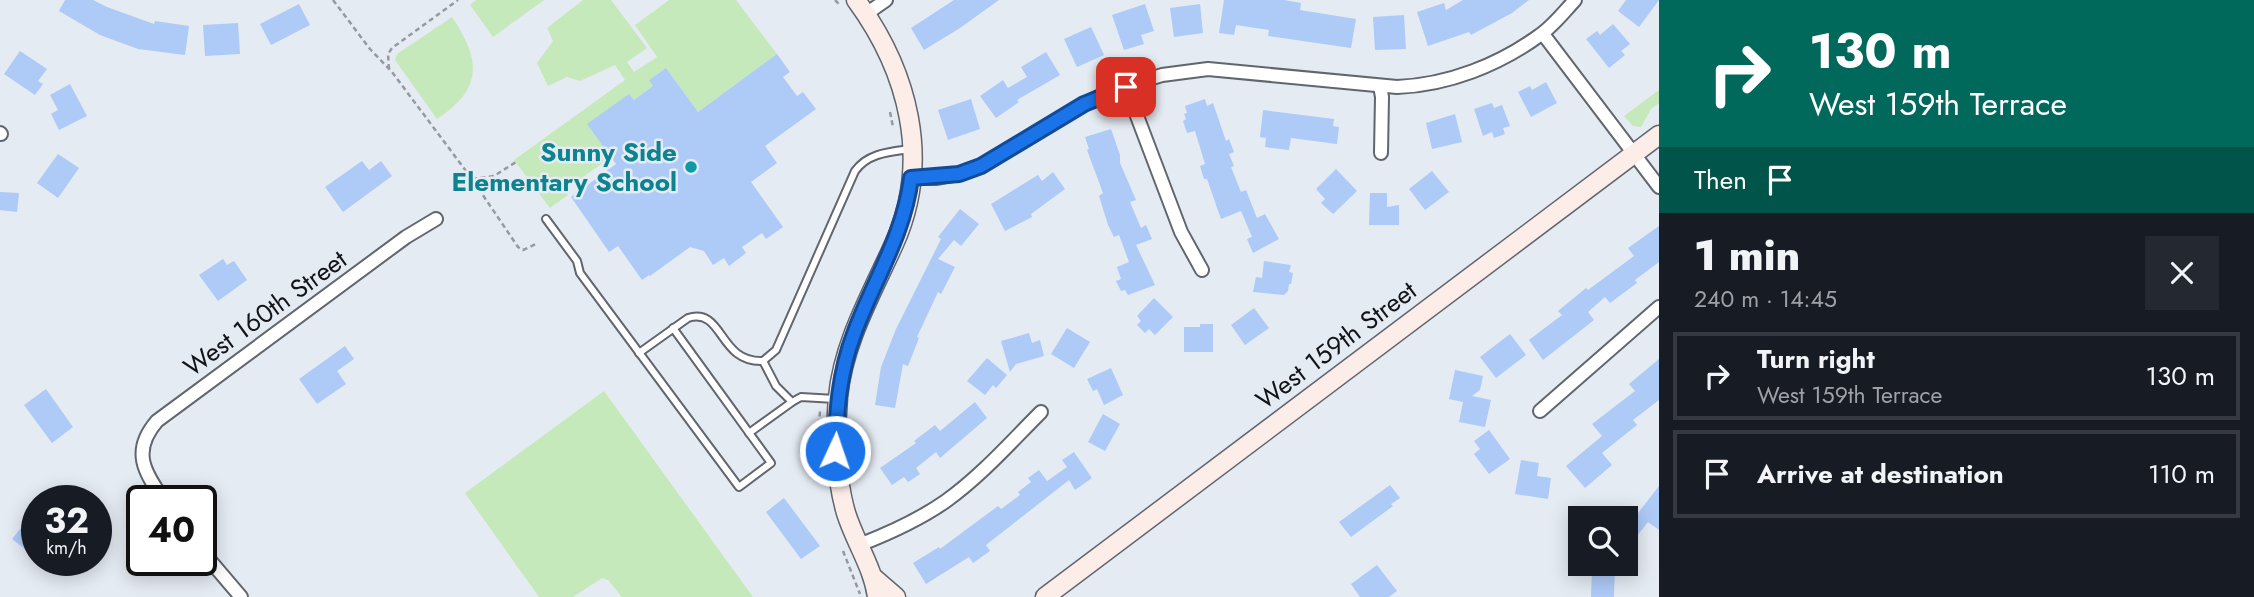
<!DOCTYPE html>
<html lang="en">
<head>
<meta charset="utf-8">
<style>
	:root { --surface:#171b24; --page:#242831; --text:#f1f3f6; --muted:#9ea1a6; --line:#363941 }
	body { margin:0; font-family:Jost,sans-serif; background:var(--page); color:var(--text); height:100vh; display:flex; flex-direction:column; font-size:26px; white-space:nowrap }
	* { box-sizing:border-box; margin:0 }
	p { font-size:23px; color:var(--muted) }
	.icon { flex:none; width:38px; height:38px; fill:none; stroke:currentColor; stroke-width:2; stroke-linecap:round; stroke-linejoin:round }
	.map { position:relative; flex:1; overflow:hidden }
	.drawer { display:flex; flex-direction:column; background:var(--surface); width:595px }
	.drawer>* { flex:none }
	.top-card { background:#00695c; color:#fff; overflow:hidden }
	.fabs { position:absolute; left:1568px; top:506px; display:grid; gap:14px }
	.fabs a { display:grid; place-items:center; width:70px; height:70px; border-radius:0px; background:var(--surface); box-shadow:0 4px 18px #0003; font-size:35px }
	.speed { position:absolute; left:21px; top:485px; display:flex; gap:14px; font-size:35px; font-weight:700; text-align:center }
	.speed>* { display:grid; place-content:center; width:91px; height:91px; border-radius:50%; background:var(--surface); box-shadow:0 4px 18px #0003; line-height:1 }
	.speed small { font-size:18px; font-weight:400 }
	.speed .limit { border:4px solid #111; border-radius:10px; background:#fff; color:#111 }
	.pin { position:absolute; display:grid; place-items:center; width:60px; height:60px; color:#fff; margin:-30px; border-radius:14px; box-shadow:0 4px 10px #0006 }
	.me { position:absolute; width:77px; margin:-38px; rotate:3deg; stroke-linejoin:round; filter:drop-shadow(0 0 5px #0008) }
	.turn { display:flex; align-items:center; gap:24px; height:147px; padding:0 35px; font-size:32px }
	.turn .icon { width:91px; height:91px; stroke-width:2.5 }
	.turn b { display:block; font-size:49px; line-height:60px }
	.then { display:flex; align-items:center; height:66px; padding:0 35px; background:#0003; gap:14px; font-size:26px }
	.round { display:grid; place-items:center; flex:none; width:74px; height:74px; border-radius:0px; background:var(--page) }
	.head { display:flex; align-items:center; justify-content:space-between; height:119px; padding:0 35px }
	h1 { font-size:42px; font-weight:800; line-height:52px }
	ul { padding:0; list-style:none }
	li { display:flex; align-items:center; gap:21px; height:88px; margin:0 14px 10px; padding:0 21px; border:4px solid var(--line); border-radius:0px }
	li div { flex:1 }
	li b { display:block; font-size:26px }
	li em { font-style:normal }
	main { display:flex; flex:1; min-height:0 }
	.map>svg:first-child { display:block }
</style>
</head>
<body>
<main>
<div class="map">
<svg width="1659" height="597" viewBox="0 0 1659 597">
	<rect width="100%" height="100%" fill="#e5ebf3"/>
	<g fill="#c5e9ba">
		<polygon points="476,0 544,0 493,37 470,5"/>
		<polygon points="583,0 611,0 647,48 627,62 634,72 657,57 635,25 669,0 736,0 777,54 698,112 666,68 649,80 653,86 634,100 629,94 611,157 565,190 568,195 550,208 514,160 625,80 615,65 580,81 567,77 548,86 537,63 553,41 547,28"/>
		<path d="M452 17C480 59 484 88 437 119L395 60 397 54Z"/>
		<polygon points="1659,90 1659,103 1651,109 1641,127 1633,126 1624,116"/>
		<polygon points="604,391 753,597 622,597 608,580 602,578 573,597 539,597 465,493"/>
	</g>
	<g fill="#aecaf7">
		<polygon points="65,0 93,0 107,7 154,24 155,21 189,26 185,55 138,49 100,35 59,11"/>
		<polygon points="954,0 999,0 960,28 924,50 911,28"/>
		<polygon points="1224,0 1284,0 1301,3 1300,10 1356,19 1351,48 1268,36 1269,30 1236,25 1234,35 1219,33"/>
		<polygon points="1463,0 1529,0 1512,13 1471,35 1469,32 1428,46 1417,12 1444,3 1446,10"/>
		<polygon points="1626,0 1659,0 1639,27 1618,11"/>
		<polygon points="299,4 310,25 271,45 260,24"/>
		<polygon points="1145,4 1154,31 1141,35 1144,44 1124,50 1112,15"/>
		<polygon points="1200,4 1203,33 1174,37 1170,8"/>
		<polygon points="1404,15 1406,49 1375,50 1373,17"/>
		<polygon points="238,23 240,54 205,56 203,25"/>
		<polygon points="1613,24 1630,44 1621,51 1625,55 1609,68 1586,39 1597,31 1600,35"/>
		<polygon points="1091,27 1104,55 1077,67 1064,39"/>
		<polygon points="20,51 47,69 38,81 43,84 35,95 4,74"/>
		<polygon points="1046,52 1060,75 1017,100 1019,102 996,118 980,96 1003,80 1008,88 1027,77 1021,67"/>
		<polygon points="777,54 790,72 783,77 797,96 803,92 816,109 765,146 777,163 751,182 783,227 766,239 762,233 742,247 746,253 729,266 724,258 713,265 704,251 690,247 650,276 649,275 642,280 618,246 609,252 571,197 616,164 587,124 629,94 634,100 653,86 649,80 666,68 698,112"/>
		<polygon points="1546,82 1557,103 1531,117 1518,92 1530,86 1532,90"/>
		<polygon points="70,84 87,116 59,130 51,114 58,110 50,95"/>
		<polygon points="971,99 980,129 948,140 938,110"/>
		<polygon points="1205,99 1207,106 1213,103 1226,141 1229,139 1234,152 1229,154 1234,166 1231,167 1241,192 1246,190 1257,218 1265,214 1279,239 1253,253 1247,239 1252,237 1241,211 1221,219 1207,179 1204,179 1200,166 1205,164 1195,131 1187,133 1183,121 1186,119 1184,114 1187,113 1185,106"/>
		<polygon points="1492,103 1494,108 1502,105 1510,126 1503,128 1505,134 1494,138 1492,132 1483,136 1474,109"/>
		<polygon points="1263,110 1334,119 1333,126 1339,127 1337,144 1291,138 1289,150 1265,147 1266,138 1260,137"/>
		<polygon points="1455,114 1462,142 1432,149 1426,123"/>
		<polygon points="1111,129 1120,155 1120,163 1136,200 1130,202 1141,228 1146,225 1152,239 1136,245 1155,285 1128,295 1125,290 1121,291 1116,281 1121,279 1117,267 1129,262 1119,235 1114,237 1108,225 1099,196 1103,193 1087,150 1089,149 1085,137"/>
		<polygon points="58,154 79,168 58,198 37,183"/>
		<polygon points="362,161 369,170 381,161 392,176 343,212 325,187"/>
		<polygon points="1336,169 1357,191 1333,214 1321,203 1325,199 1316,189"/>
		<polygon points="1432,171 1449,192 1425,210 1409,189"/>
		<polygon points="1053,172 1065,189 1031,214 1032,217 1005,231 991,204 1038,175 1042,181"/>
		<polygon points="0,192 19,193 17,212 0,210"/>
		<polygon points="1370,193 1387,193 1387,207 1399,205 1399,225 1369,225"/>
		<polygon points="960,209 979,224 961,246 954,240 938,259 955,267 941,294 938,292 917,337 919,338 908,366 903,364 895,408 875,405 881,367 896,329 941,239 938,237"/>
		<polygon points="1659,226 1659,262 1635,280 1637,283 1610,303 1605,297 1588,312 1594,320 1543,360 1529,340 1562,315 1558,311 1586,288 1588,290 1634,256 1628,248"/>
		<polygon points="223,259 227,265 234,261 247,280 218,301 199,275"/>
		<polygon points="1264,261 1291,265 1289,272 1293,273 1291,284 1289,284 1288,291 1284,295 1253,292 1256,277 1262,278"/>
		<polygon points="1154,298 1173,317 1155,335 1149,329 1145,333 1137,325 1141,321 1137,316"/>
		<polygon points="1254,308 1269,328 1245,345 1231,325"/>
		<polygon points="1200,324 1213,324 1213,352 1184,352 1184,327 1200,327"/>
		<polygon points="1067,328 1090,342 1074,368 1051,354"/>
		<polygon points="1029,333 1032,343 1040,340 1044,356 1016,364 1010,372 1001,341"/>
		<polygon points="1510,334 1526,355 1496,378 1480,357"/>
		<polygon points="345,346 354,359 337,371 346,384 317,404 299,379"/>
		<polygon points="987,358 1007,375 996,388 993,385 985,395 967,381"/>
		<polygon points="1659,359 1659,400 1633,420 1637,425 1602,453 1612,465 1585,488 1566,466 1602,436 1592,424 1635,391 1629,384"/>
		<polygon points="1111,368 1123,395 1104,405 1097,389 1093,391 1087,379"/>
		<polygon points="1455,370 1483,376 1480,390 1472,396 1491,400 1485,427 1459,422 1463,402 1449,399"/>
		<polygon points="46,389 73,427 52,443 24,405"/>
		<polygon points="975,402 987,418 940,458 936,452 916,468 920,474 908,482 904,477 892,485 880,468 916,443 914,441 935,425 940,431"/>
		<polygon points="1103,414 1120,424 1105,451 1088,442"/>
		<polygon points="1489,430 1510,459 1489,474 1474,454 1480,449 1474,441"/>
		<polygon points="1074,452 1092,478 1075,490 1069,480 986,545 990,551 973,563 969,557 926,584 913,563 939,547 940,549 998,506 1001,509 1020,495 1018,492 1031,482 1028,478 1039,470 1047,481 1067,467 1062,460"/>
		<polygon points="1521,460 1539,463 1537,476 1551,478 1548,499 1515,494"/>
		<polygon points="1390,485 1400,498 1391,504 1393,506 1351,537 1339,522"/>
		<polygon points="1659,486 1659,530 1648,522 1626,550 1626,518 1631,522"/>
		<polygon points="784,498 820,546 801,559 766,512"/>
		<polygon points="37,508 37,558 12,539"/>
		<polygon points="1377,565 1397,591 1389,597 1360,597 1351,584"/>
		<polygon points="1592,567 1615,567 1614,597 1591,597"/>
	</g>
	<g fill="none" stroke-linecap="round" stroke-linejoin="round">
		<defs>
			<g id="lane">
				<polyline points="546,219 577,261 580,273 739,487 771,463 673,328"/>
				<path d="M639 353 688 318C724 307 718 363 763 361"/>
				<path d="M835 399 801 397 792 402 776 386 763 361 776 350 855 171C868 153 889 152 911 149"/>
				<polyline points="749,433 792,402"/>
			</g>
			<g id="street">
				<polyline points="866,14 886,0"/>
				<polyline points="1543,34 1659,187"/>
				<polyline points="1380,86 1382,97 1381,153"/>
				<polyline points="1126,87 1181,232 1202,270"/>
				<polyline points="0,133 1,134"/>
				<path d="M911 178H937L959 174 981 166 1084 104 1109 92 1162 75 1208 69 1397 87C1448 85 1499 65 1540 35 1553 26 1564 12 1575 0"/>
				<polyline points="1540,411 1659,307"/>
				<path d="M164 500C144 472 131 451 157 421L406 237 436 219"/>
				<path d="M859 545C890 533 919 520 946 501 981 476 1011 442 1041 412"/>
				<polyline points="201,550 241,597"/>
			</g>
			<g id="secondary">
				<path d="M856 0C908 71 932 160 894 244 872 293 843 343 838 397 835 436 835 475 846 513 855 542 873 567 877 597"/>
				<polyline points="874,578 896,597"/>
				<polyline points="1045,597 1659,135"/>
			</g>
		</defs>
		<use href="#lane" stroke="#61656d" stroke-width="10"/>
		<use href="#street" stroke="#61656d" stroke-width="16"/>
		<use href="#secondary" stroke="#61656d" stroke-width="21"/>
		<g stroke="#959aa0" stroke-width="2.5" stroke-dasharray="5 3.5" stroke-linecap="butt">
			<polyline points="333,0 370,49 392,72 472,179 518,247 523,250 536,244"/>
			<polyline points="835,0 841,6"/>
			<polyline points="389,69 388,54 392,48 458,0"/>
			<polyline points="890,112 893,127"/>
			<polyline points="472,179 494,176 516,162"/>
			<polyline points="819,425 820,411"/>
			<polyline points="843,551 860,594"/>
		</g>
		<use href="#lane" stroke="#fff" stroke-width="6"/>
		<use href="#street" stroke="#fff" stroke-width="12"/>
		<use href="#secondary" stroke="#fdede8" stroke-width="18"/>
	</g>
	<g fill="none" stroke-linecap="round" stroke-linejoin="round">
		<defs>
			<path id="route" d="M835 451C837 411 839 373 854 334 873 282 904 235 911 178L959 174 981 166 1084 104 1126 87"/>
		</defs>
		<use href="#route" stroke="#114b97" stroke-width="18"/>
		<use href="#route" stroke="#1a73e8" stroke-width="12"/>
	</g>
	<circle fill="#0f9aa8" stroke="#e5ebf3" stroke-width="2.5" cx="691" cy="167" r="7"/>
	<g text-anchor="middle" dominant-baseline="central" stroke-width="5" stroke-linejoin="round" paint-order="stroke">
		<g font-size="26" font-weight="bold" fill="#0d838f" stroke="#e5ebf3" text-anchor="end">
			<text x="677" y="152">Sunny Side<tspan x="677" dy="30">Elementary School</tspan></text>
		</g>
		<g font-size="26" fill="#121417" stroke="#e5ebf3">
			<text transform="translate(265 313) rotate(-36)">West 160th Street</text>
			<text transform="translate(1336 345) rotate(-37)">West 159th Street</text>
		</g>
	</g>
</svg>
<div class="fabs">
<a><svg class="icon" aria-label="search" viewBox="0 0 24 24"><circle cx="10" cy="10" r="6"/><path d="M15 15l6 6"/></svg></a>
</div>
<div class="speed"><div>32<small>km/h</small></div><div class="limit">40</div></div>
<div class="pin" style="left:1126px;top:87px;background:#d93025"><svg class="icon" aria-label="arrive" viewBox="0 0 24 24"><path d="M6 21V4h12l-3 4 3 4H6"/></svg></div>
<svg class="me" style="left:835px;top:451px" viewBox="-20 -20 40 40"><circle r="17" fill="#1a73e8" stroke="#fff" stroke-width="3"/><path d="M0-11L8 9 0 5-8 9z" fill="#fff"/></svg>
</div>
<section class="drawer">
<div class="top-card">
<div class="turn"><svg class="icon" aria-label="right" viewBox="0 0 24 24"><path d="M7 20v-9h11M14 6l5 5-5 5"/></svg><div><b>130 m</b>West 159th Terrace</div></div>
<div class="then">Then<svg class="icon" aria-label="arrive" viewBox="0 0 24 24"><path d="M6 21V4h12l-3 4 3 4H6"/></svg></div>
</div>
<div class="head"><div><h1>1 min</h1><p>240 m · 14:45</p></div><a class="round"><svg class="icon" aria-label="close" viewBox="0 0 24 24"><path d="M6 6l12 12M18 6L6 18"/></svg></a></div>
<ul>
<li><svg class="icon" aria-label="right" viewBox="0 0 24 24"><path d="M7 20v-9h11M14 6l5 5-5 5"/></svg><div><b>Turn right</b><p>West 159th Terrace</p></div><em>130 m</em></li>
<li><svg class="icon" aria-label="arrive" viewBox="0 0 24 24"><path d="M6 21V4h12l-3 4 3 4H6"/></svg><div><b>Arrive at destination</b></div><em>110 m</em></li>
</ul>
</section>
</main>
</body>
</html>
